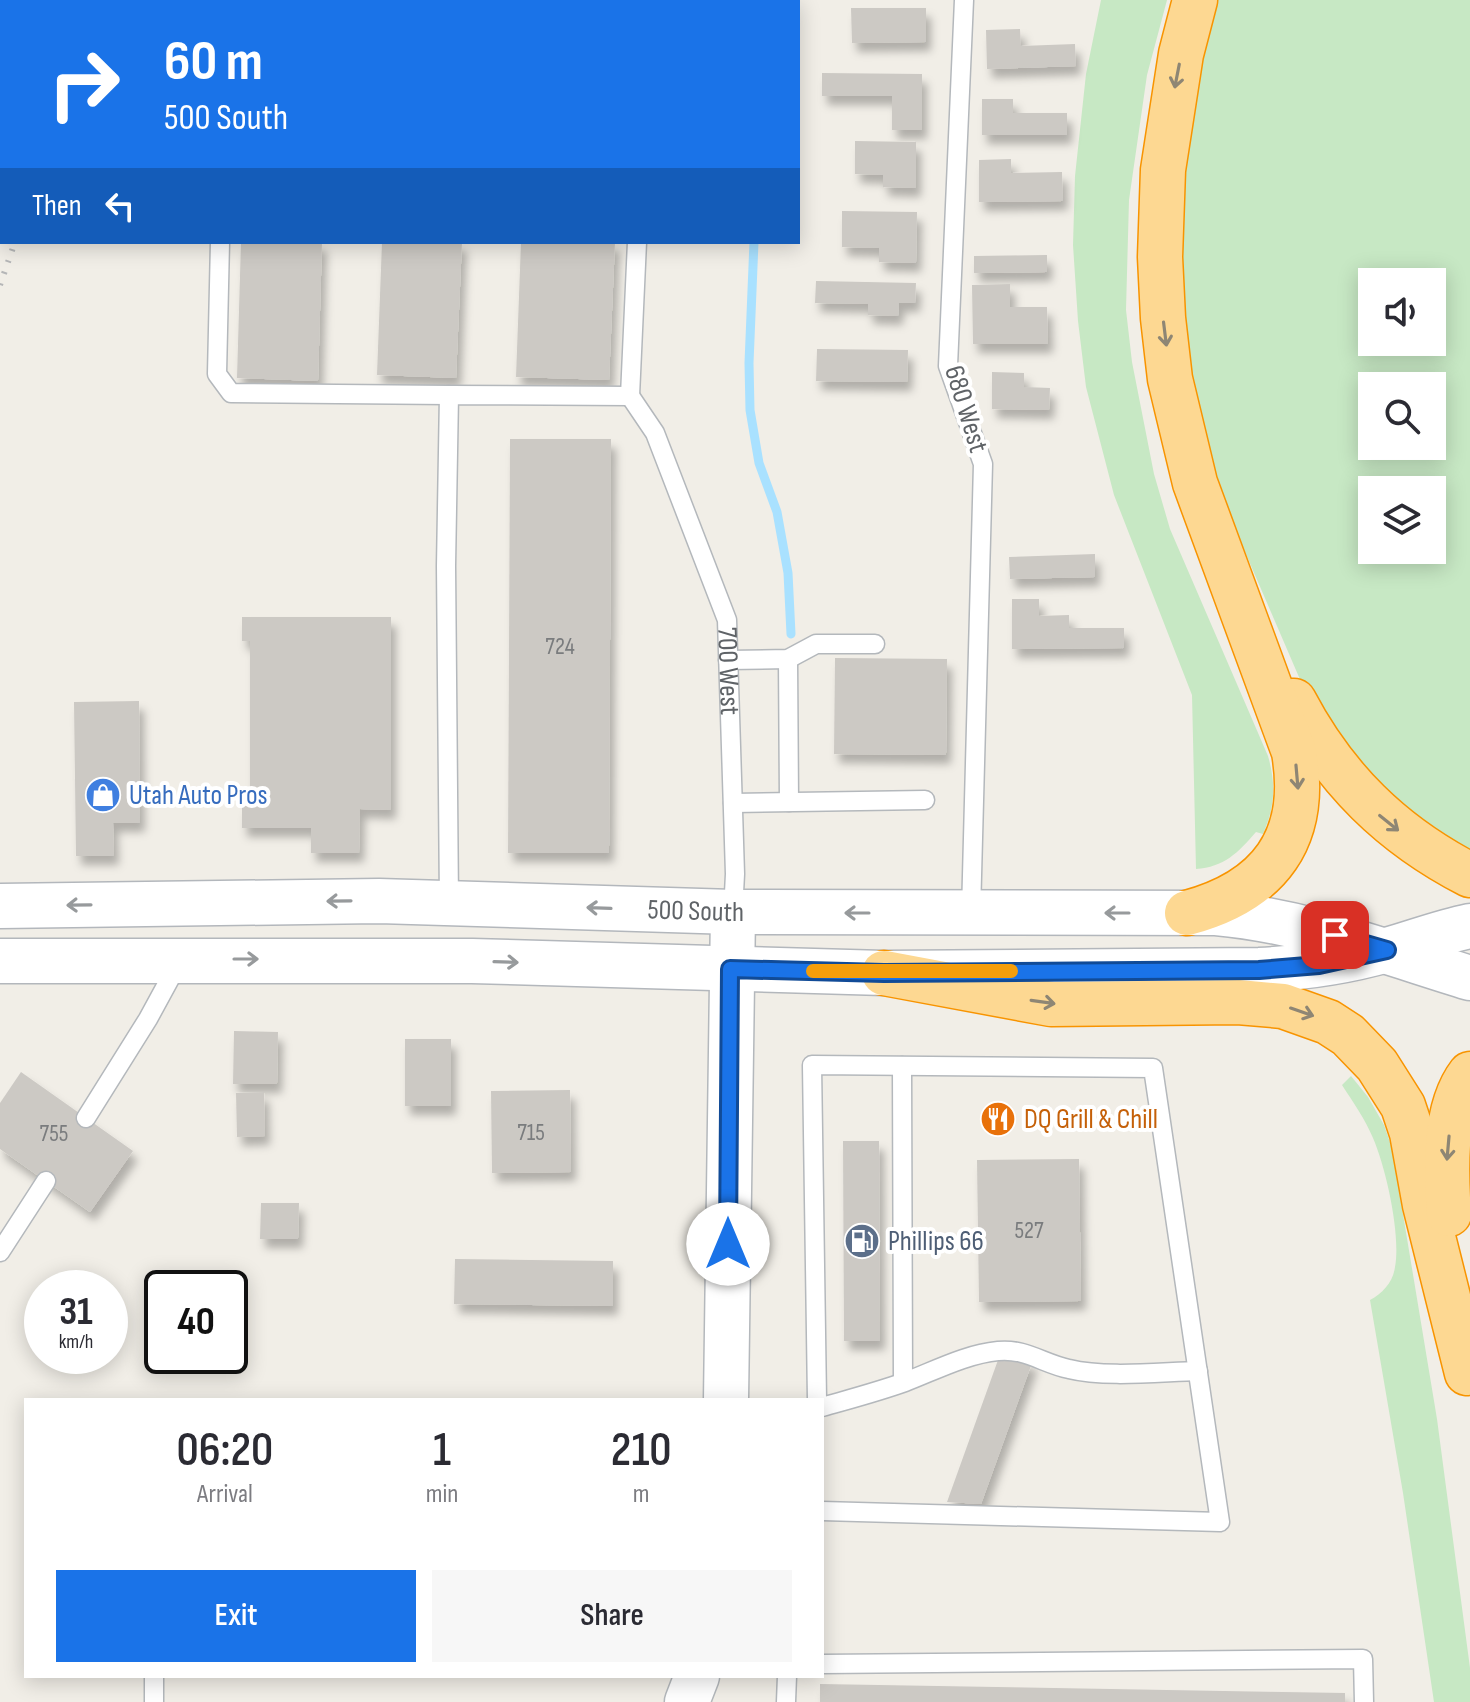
<!DOCTYPE html>
<html lang="en">
<head>
<meta charset="utf-8">
<style>
	:root { --surface:#fff; --page:#f7f7f7; --text:#2b2b33; --muted:#7c7c81; --accent:#1a73e8 }
	body { margin:0; font-family:"Sofia Sans Condensed",sans-serif; background:var(--page); color:var(--text); height:100vh; display:flex; flex-direction:column; font-size:30px; white-space:nowrap }
	* { box-sizing:border-box; margin:0 }
	p { font-size:26px; color:var(--muted) }
	.icon { flex:none; width:44px; height:44px; fill:none; stroke:currentColor; stroke-width:2; stroke-linecap:round; stroke-linejoin:round }
	.map { position:relative; flex:1; overflow:hidden }
	.drawer { position:absolute; left:24px; top:1398px; width:800px; height:280px; display:flex; flex-direction:column; background:var(--surface); border-radius:0px; box-shadow:0 4px 20px #0003 }
	.drawer>* { flex:none }
	.top-card { position:absolute; left:0px; top:0px; width:800px; height:244px; box-shadow:0 4px 20px #0003; background:#1a73e8; color:#fff; overflow:hidden }
	.controls { position:absolute; left:1358px; top:268px; display:grid; gap:16px }
	.controls a { display:grid; place-items:center; width:88px; height:88px; border-radius:0px; background:var(--surface); box-shadow:0 4px 20px #0003; font-size:40px }
	.speed { position:absolute; left:24px; top:1270px; display:flex; gap:16px; font-size:40px; font-weight:700; text-align:center }
	.speed>* { display:grid; place-content:center; width:104px; height:104px; border-radius:50%; background:var(--surface); box-shadow:0 4px 20px #0003; line-height:1 }
	.speed small { font-size:20px; font-weight:400 }
	.speed .limit { border:4px solid #111; border-radius:12px; background:#fff; color:#111 }
	.pin { position:absolute; display:grid; place-items:center; width:68px; height:68px; color:#fff; margin:-34px; border-radius:16px; box-shadow:0 4px 12px #0006 }
	.me { position:absolute; width:88px; margin:-44px; rotate:0deg; stroke-linejoin:round; filter:drop-shadow(0 0 6px #0008) }
	.turn { display:flex; align-items:center; gap:28px; height:168px; padding:0 32px; font-size:36px }
	.turn .icon { width:104px; height:104px; stroke-width:2.5 }
	.turn b { display:block; font-size:56px; line-height:68px }
	.then { display:flex; align-items:center; height:76px; padding:0 32px; background:#0003; gap:16px; font-size:30px }
	.eta { display:flex; justify-content:space-evenly; align-items:center; height:136px; text-align:center }
	.eta b { font-size:48px; font-weight:600; line-height:56px }
	.action { display:flex; gap:16px; margin-top:auto; padding:16px 32px }
	.action a { flex:1; height:92px; border-radius:0px; background:var(--accent); color:#fff; font-size:32px; font-weight:600; line-height:92px; text-align:center }
	.action a+a { background:var(--page); color:var(--text) }
	.map>svg:first-child { display:block }
</style>
</head>
<body>
<div class="map">
<svg width="1470" height="1702" viewBox="0 0 1470 1702">
	<defs>
		<filter id="shadow"><feDropShadow dx="5" dy="9" stdDeviation="4" flood-color="#0004"/></filter>
	</defs>
	<rect width="100%" height="100%" fill="#f1eee7"/>
	<g fill="#c7e8c4" fill-rule="evenodd">
		<path d="M1101 0H1167L1147 75 1129 200 1126 310 1132 362 1154 474 1170 529 1268 756C1276 784 1275 807 1263 834L1256 832C1238 853 1224 867 1196 869L1192 695 1114 495 1086 387 1078 321 1073 245 1075 176 1086 74Z"/>
		<path d="M1207 0H1470V859L1403 821 1314 712 1227 510 1196 425 1172 262ZM1372 282H1432V342H1372ZM1372 386H1432V446H1372ZM1372 490H1432V550H1372Z"/>
		<path d="M1351 1076 1368 1097 1384 1125 1392 1148 1437 1419 1470 1668V1702H1434L1403 1493 1370 1300C1383 1293 1393 1282 1395 1267 1401 1235 1386 1168 1373 1138 1365 1119 1353 1102 1342 1085Z"/>
	</g>
	<g fill="none" stroke-linecap="round" stroke-linejoin="round">
		<g stroke="#a9e1ff" stroke-width="9">
			<polyline points="764,2 764,0"/>
			<polyline points="754,242 749,363 750,410 759,463 777,512 788,573 791,634"/>
		</g>
	</g>
	<g fill="#ccc9c4" filter="url(#shadow)">
		<polygon points="851,8 926,8 926,42 852,43"/>
		<polygon points="1020,29 1021,46 1075,44 1076,66 987,69 986,30"/>
		<polygon points="822,73 922,74 922,130 892,130 892,96 822,96"/>
		<polygon points="982,99 1013,99 1013,113 1067,113 1067,135 982,135"/>
		<polygon points="855,141 916,142 916,188 883,187 883,175 855,174"/>
		<polygon points="1011,159 1011,173 1062,172 1063,201 979,202 979,160"/>
		<polygon points="842,211 917,212 916,263 879,262 879,248 842,247"/>
		<polygon points="241,242 322,242 318,381 237,378"/>
		<polygon points="382,242 462,242 456,378 377,375"/>
		<polygon points="521,242 615,242 609,380 516,377"/>
		<polygon points="1047,255 1047,272 974,273 974,256"/>
		<polygon points="816,281 916,283 915,303 899,303 898,316 868,315 868,304 815,303"/>
		<polygon points="1010,284 1010,307 1047,307 1048,344 973,344 972,285"/>
		<polygon points="817,349 908,350 907,382 816,381"/>
		<polygon points="992,372 1024,373 1024,387 1050,388 1049,410 992,409"/>
		<polygon points="510,439 611,439 609,853 508,853"/>
		<polygon points="1095,554 1095,577 1010,579 1009,557"/>
		<polygon points="1012,599 1039,599 1039,616 1069,615 1069,628 1124,628 1124,648 1012,649"/>
		<polygon points="242,617 391,617 391,810 360,809 359,853 311,853 311,828 242,828 242,806 250,806 250,641 242,641"/>
		<polygon points="835,658 947,659 946,755 834,754"/>
		<polygon points="139,701 140,823 113,823 114,856 76,856 74,702"/>
		<polygon points="234,1031 278,1032 277,1084 233,1084"/>
		<rect x="405" y="1039" width="46" height="67"/>
		<polygon points="21,1072 133,1151 90,1212 0,1149 0,1103"/>
		<polygon points="570,1090 571,1172 492,1173 491,1091"/>
		<polygon points="264,1092 265,1136 237,1137 236,1093"/>
		<polygon points="843,1141 879,1141 880,1341 844,1341"/>
		<polygon points="1079,1159 1081,1301 979,1302 977,1160"/>
		<polygon points="261,1203 299,1203 298,1239 260,1239"/>
		<polygon points="455,1259 613,1261 613,1306 454,1304"/>
		<polygon points="998,1360 1033,1360 981,1504 947,1502"/>
		<polygon points="820,1684 1345,1693 1345,1702 820,1702"/>
	</g>
	<g fill="none" stroke-linecap="round" stroke-linejoin="round">
		<defs>
			<g id="service">
				<polyline points="215,0 216,2"/>
				<polyline points="964,0 948,366 983,464 971,913"/>
				<polyline points="332,2 333,0"/>
				<polyline points="672,2 674,0"/>
				<polyline points="220,242 217,374 231,393 449,395"/>
				<path id="s1" d="M630 396 655 433 727 620 735 874 733 912"/>
				<polyline points="630,396 637,242"/>
				<polyline points="788,659 789,802"/>
				<polyline points="728,660 788,659 816,644 875,644"/>
				<polyline points="733,803 925,800"/>
				<polyline points="449,903 446,566 449,395 630,396"/>
				<polyline points="902,1066 903,1382"/>
				<polyline points="86,1118 148,1019 179,962"/>
				<polyline points="0,1252 46,1181"/>
				<polyline points="817,1400 812,1065 1153,1068 1220,1522 822,1511"/>
				<path d="M822 1407C850 1399 877 1392 905 1382 934 1371 966 1354 998 1351 1025 1348 1044 1364 1069 1369 1106 1378 1159 1372 1198 1371"/>
				<polyline points="822,1664 1363,1659 1364,1702"/>
				<polyline points="154,1676 154,1702"/>
				<polyline points="786,1702 787,1676"/>
			</g>
			<g id="tertiary">
				<polyline points="726,1400 733,912"/>
				<polyline points="687,1702 697,1676"/>
			</g>
			<g id="secondary">
				<path id="s2" d="M0 906 379 901 733 912 1216 913C1305 921 1385 952 1470 978"/>
				<path d="M0 961H472L884 973 1259 970C1303 968 1345 962 1387 950 1415 942 1441 932 1470 926"/>
			</g>
			<g id="motorway">
				<path d="M1294 701C1335 779 1392 835 1470 875"/>
				<path d="M1187 913C1269 891 1309 839 1294 752L1195 483 1170 379 1163 318 1160 257 1163 170 1181 54 1195 0"/>
				<polyline points="884,973 1051,1004 1238,1002 1283,1006 1328,1022 1348,1035 1377,1065 1403,1106 1412,1133 1425,1205 1467,1373"/>
				<path d="M1449 1214C1446 1173 1443 1109 1470 1074"/>
			</g>
		</defs>
		<use href="#service" stroke="#b4b8bc" stroke-width="21"/>
		<use href="#tertiary" stroke="#b4b8bc" stroke-width="47"/>
		<use href="#secondary" stroke="#b3b7bc" stroke-width="47"/>
		<use href="#motorway" stroke="#f89400" stroke-width="47"/>
		<use href="#service" stroke="#fff" stroke-width="18"/>
		<use href="#tertiary" stroke="#fff" stroke-width="44"/>
		<use href="#secondary" stroke="#fff" stroke-width="44"/>
		<use href="#motorway" stroke="#fdd892" stroke-width="44"/>
		<g stroke="#b5b6b7" stroke-width="6" stroke-dasharray="2 10" stroke-linecap="butt">
			<polyline points="41,2 41,0"/>
			<polyline points="71,2 71,0"/>
			<polyline points="98,2 99,0"/>
			<polyline points="0,119 2,113"/>
			<polyline points="0,201 2,195"/>
			<polyline points="0,285 15,242"/>
		</g>
	</g>
	<defs><path id="oneway-shaft" d="M-6 0H5M1.5-3L5.5 0L1.5 3" fill="none" stroke-width="1.6" stroke-linecap="round" stroke-linejoin="round" transform="scale(2)"/></defs>
	<g stroke="#8e8674">
		<use href="#oneway-shaft" transform="translate(1177 76) rotate(101)"/>
		<use href="#oneway-shaft" transform="translate(1165 334) rotate(83)"/>
		<use href="#oneway-shaft" transform="translate(1297 777) rotate(85)"/>
		<use href="#oneway-shaft" transform="translate(1389 823) rotate(39)"/>
		<use href="#oneway-shaft" transform="translate(1043 1002) rotate(8)"/>
		<use href="#oneway-shaft" transform="translate(1302 1012) rotate(19)"/>
		<use href="#oneway-shaft" transform="translate(1448 1148) rotate(95)"/>
	</g>
	<g stroke="#979a9c">
		<use href="#oneway-shaft" transform="translate(339 901) rotate(179)"/>
		<use href="#oneway-shaft" transform="translate(79 905) rotate(179)"/>
		<use href="#oneway-shaft" transform="translate(599 908) rotate(-178)"/>
		<use href="#oneway-shaft" transform="translate(857 913) rotate(-180)"/>
		<use href="#oneway-shaft" transform="translate(1117 913) rotate(180)"/>
		<use href="#oneway-shaft" transform="translate(246 959)"/>
		<use href="#oneway-shaft" transform="translate(506 962) rotate(2)"/>
	</g>
	<g fill="none" stroke-linecap="round" stroke-linejoin="round">
		<defs>
			<polyline id="route" points="728,1244 730,969 884,973 1259,970 1319,965 1387,950 1335,935"/>
		</defs>
		<use href="#route" stroke="#114b97" stroke-width="20"/>
		<use href="#route" stroke="#1a73e8" stroke-width="14"/>
		<polyline stroke="#f59e0b" stroke-width="14" points="813,971 1011,971"/>
	</g>
	<defs>
		<symbol id="shop-disc" viewBox="-11 -11 22 22"><circle r="9.5" fill="#3f7fe0" stroke="#fff"/><path d="M-5-2.5h2.3a2.7 3.5 0 0 1 5.4 0H5L5.5 6h-11ZM-1.5-2.5h3a1.5 2.3 0 0 0-3 0Z" fill="#fff"/></symbol>
		<symbol id="restaurant-disc" viewBox="-11 -11 22 22"><circle r="9.5" fill="#e8710a" stroke="#fff"/><path d="M-5-6h1v4h1v-4h1v4h1v-4h1v5L-1.5 .5V6h-2V.5L-5-1ZM5-6V6H3V1.5H1.5Q1.5-4 5-6Z" fill="#fff"/></symbol>
		<symbol id="fuel-disc" viewBox="-11 -11 22 22"><circle r="9.5" fill="#5c6f8a" stroke="#fff"/><path d="M-5.5-6h7V0h2V4h1.3V-2.5L3-4.5l.8-.8L6-3V5H2.5V1h-1V6h-7ZM-4.2-4.7v3.2H.2V-4.7Z" fill="#fff"/></symbol>
	</defs>
	<g fill-rule="evenodd">
		<use href="#shop-disc" x="83" y="775" width="40" height="40"/>
		<use href="#restaurant-disc" x="978" y="1099" width="40" height="40"/>
		<use href="#fuel-disc" x="842" y="1221" width="40" height="40"/>
	</g>
	<g text-anchor="middle" dominant-baseline="central" stroke-width="8" stroke-linejoin="round" paint-order="stroke">
		<g font-size="24" fill="#7a7c7e">
			<text x="560" y="646">724</text>
			<text x="531" y="1132">715</text>
			<text x="54" y="1133">755</text>
			<text x="1029" y="1230">527</text>
		</g>
		<g font-size="28" fill="#5f6367" stroke="#fff">
			<text transform="translate(966 409) rotate(73)">680 West</text>
			<text stroke="none"><textPath href="#s1" startOffset="296">700 West</textPath></text>
			<text stroke="none"><textPath href="#s2" startOffset="696">500 South</textPath></text>
		</g>
		<g font-size="28" fill="#366cbe" stroke="#fff" text-anchor="start">
			<text x="129" y="795">Utah Auto Pros</text>
		</g>
		<g font-size="28" fill="#c56008" stroke="#fff" text-anchor="start">
			<text x="1024" y="1119">DQ Grill &amp; Chill</text>
		</g>
		<g font-size="28" fill="#4e5e75" stroke="#fff" text-anchor="start">
			<text x="888" y="1241">Phillips 66</text>
		</g>
	</g>
</svg>
<div class="controls">
<a><svg class="icon" aria-label="sound" viewBox="0 0 24 24"><path d="M4 9h4l5-4v14l-5-4H4zM17 9q2 3 0 6"/></svg></a>
<a><svg class="icon" aria-label="search" viewBox="0 0 24 24"><circle cx="10" cy="10" r="6"/><path d="M15 15l6 6"/></svg></a>
<a><svg class="icon" aria-label="layers" viewBox="0 0 24 24"><path d="M12 4l9 5-9 5-9-5zM3 14l9 5 9-5"/></svg></a>
</div>
<div class="speed"><div>31<small>km/h</small></div><div class="limit">40</div></div>
<div class="pin" style="left:1335px;top:935px;background:#d93025"><svg class="icon" aria-label="arrive" viewBox="0 0 24 24"><path d="M6 21V4h12l-3 4 3 4H6"/></svg></div>
<svg class="me" style="left:728px;top:1244px" viewBox="-20 -20 40 40"><circle r="19" fill="#fff"/><path d="M0-13L10 11 0 6-10 11z" fill="#1a73e8"/></svg>
<div class="top-card">
<div class="turn"><svg class="icon" aria-label="right" viewBox="0 0 24 24"><path d="M7 20v-9h11M14 6l5 5-5 5"/></svg><div><b>60 m</b>500 South</div></div>
<div class="then">Then<svg class="icon" aria-label="left" viewBox="0 0 24 24"><path d="M17 20v-9H6M10 6l-5 5 5 5"/></svg></div>
</div>
<section class="drawer">
<div class="eta">
<div><b>06:20</b><p>Arrival</p></div>
<div><b>1</b><p>min</p></div>
<div><b>210</b><p>m</p></div>
</div>
<div class="action"><a>Exit</a><a>Share</a></div>
</section>
</div>
</body>
</html>
